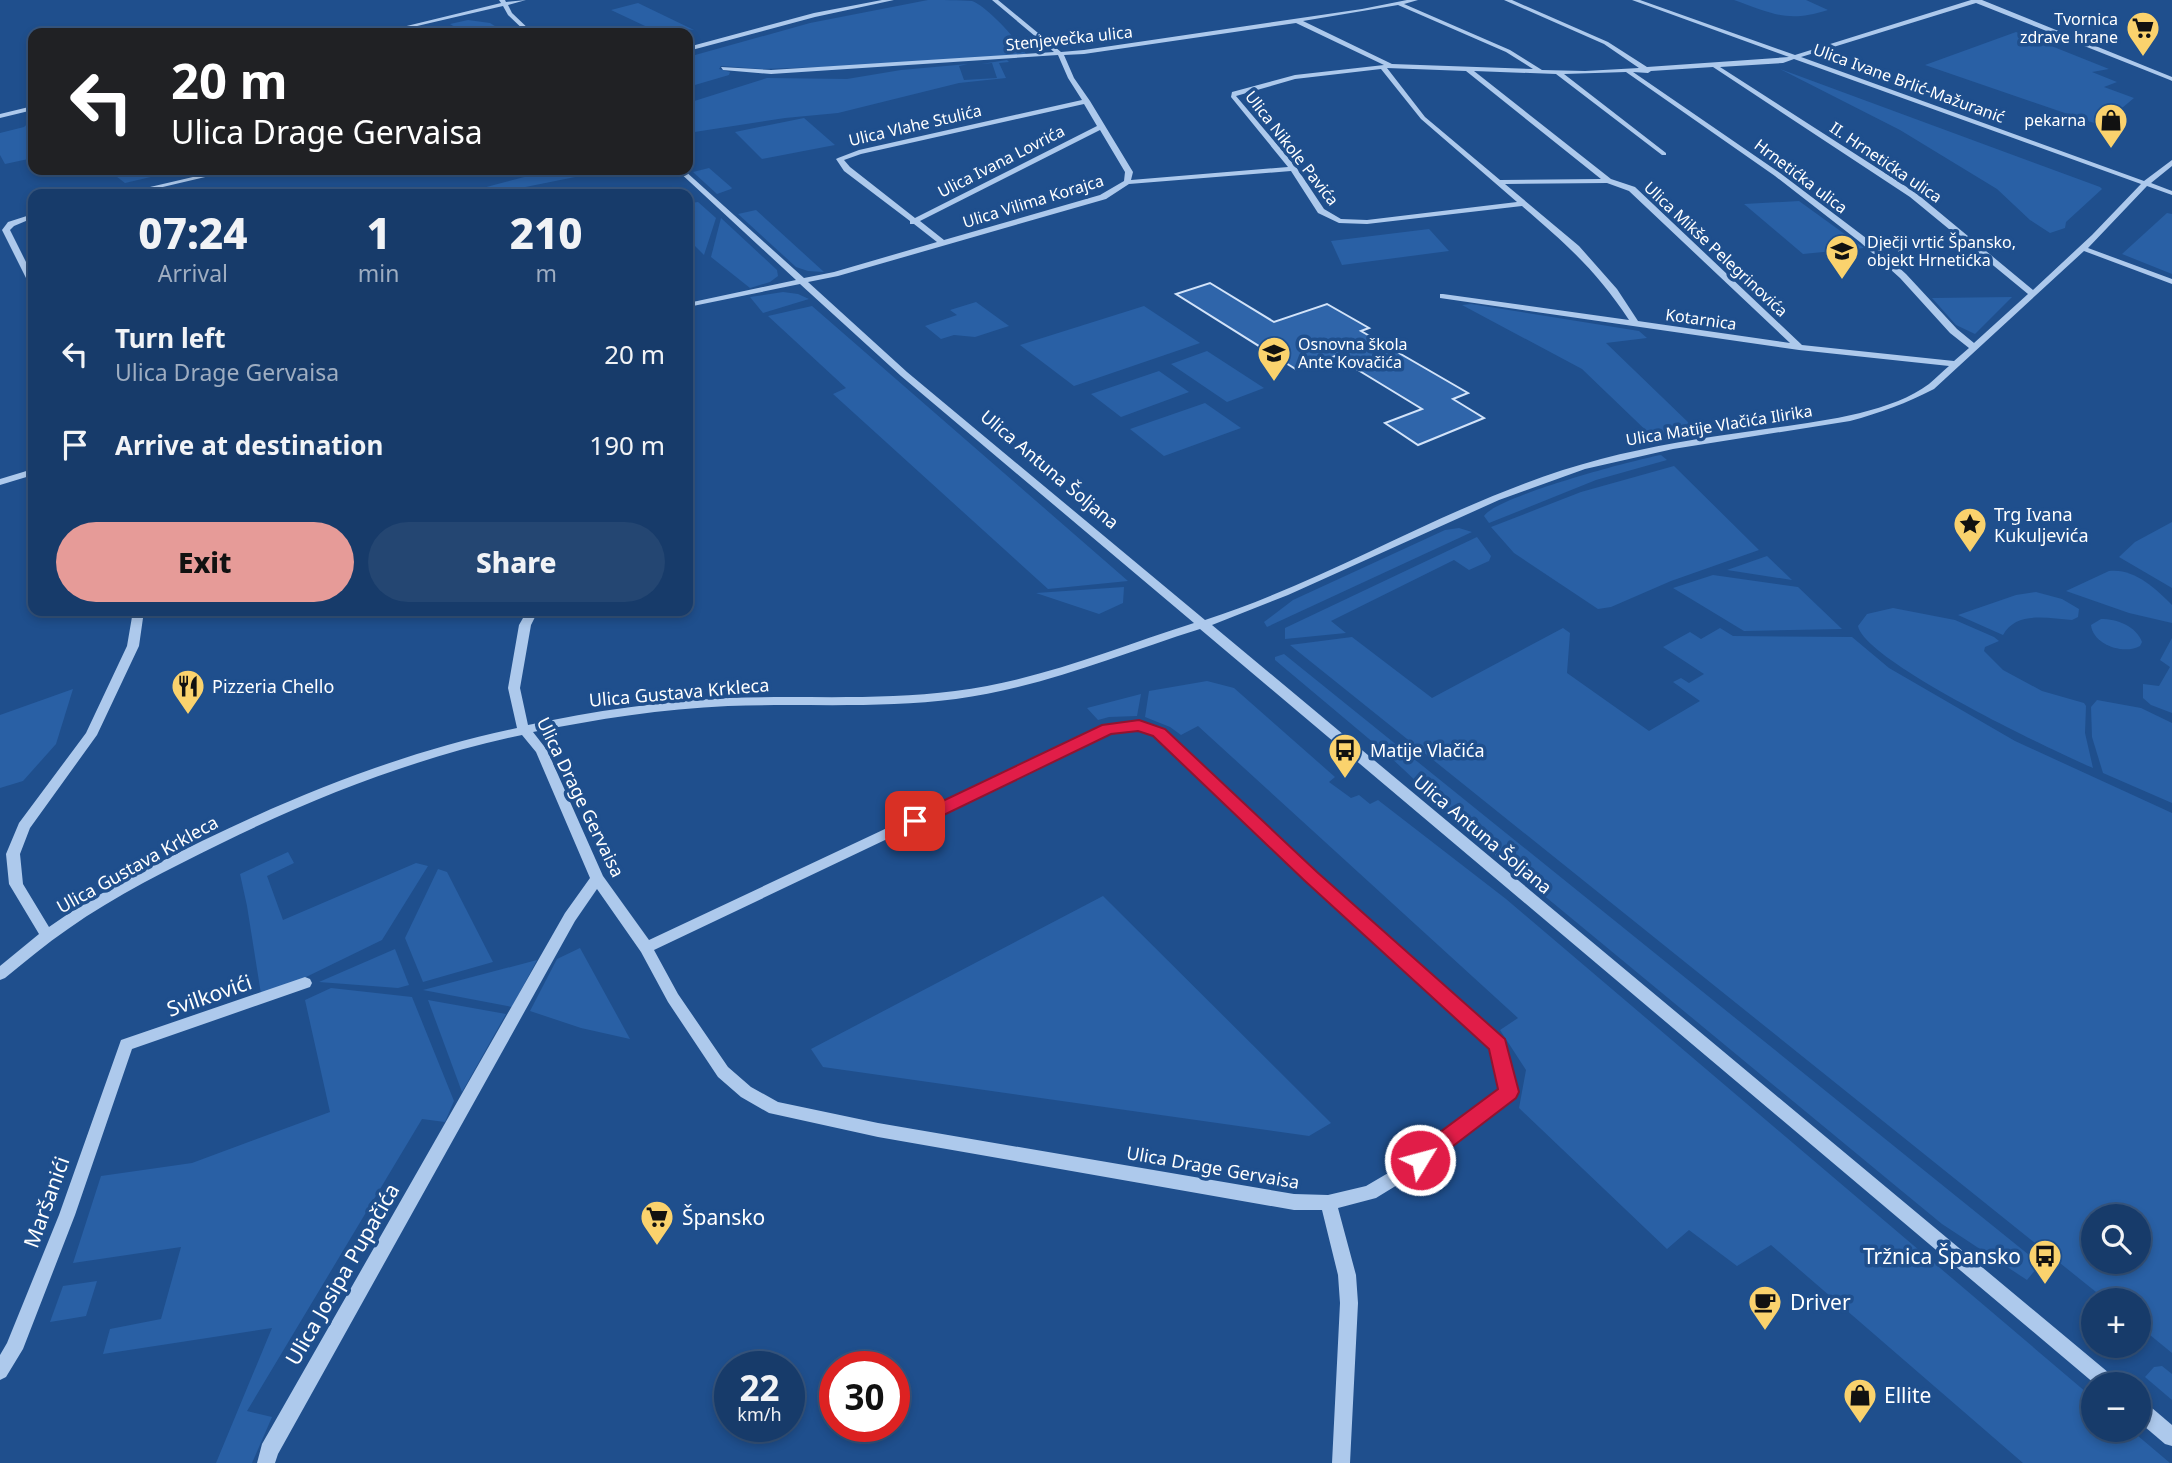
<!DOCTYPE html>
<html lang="en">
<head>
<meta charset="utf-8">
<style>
	:root { --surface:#173b6a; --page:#244672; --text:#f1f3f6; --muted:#9eadc1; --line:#36557e; --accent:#e69b98 }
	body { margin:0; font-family:"Noto Sans",sans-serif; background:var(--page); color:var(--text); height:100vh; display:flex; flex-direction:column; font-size:26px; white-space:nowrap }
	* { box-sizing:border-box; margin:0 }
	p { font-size:23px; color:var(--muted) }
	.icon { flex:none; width:38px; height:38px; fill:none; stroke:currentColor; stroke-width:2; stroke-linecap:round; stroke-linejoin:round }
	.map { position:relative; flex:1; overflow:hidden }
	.side { position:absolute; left:28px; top:189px; width:665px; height:427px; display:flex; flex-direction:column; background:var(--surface); border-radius:14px; box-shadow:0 4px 10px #0003,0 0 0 2px var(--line) }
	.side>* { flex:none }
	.hud { position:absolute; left:28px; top:28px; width:665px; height:147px; border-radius:14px; box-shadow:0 4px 10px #0003,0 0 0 2px var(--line); background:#202124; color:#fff; overflow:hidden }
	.tools { position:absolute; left:2081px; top:1204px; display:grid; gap:14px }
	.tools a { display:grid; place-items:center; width:70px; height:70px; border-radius:50%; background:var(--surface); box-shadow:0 4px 10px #0003,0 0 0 2px var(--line); font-size:35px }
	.speed { position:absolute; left:714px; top:1351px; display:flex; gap:14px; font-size:35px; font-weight:700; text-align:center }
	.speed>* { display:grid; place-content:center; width:91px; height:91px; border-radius:50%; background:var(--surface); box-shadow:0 4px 10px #0003,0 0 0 2px var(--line); line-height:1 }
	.speed small { font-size:18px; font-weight:400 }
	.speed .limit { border:10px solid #d22; background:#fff; color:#111 }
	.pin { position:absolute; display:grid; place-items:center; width:60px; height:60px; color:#fff; margin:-30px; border-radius:14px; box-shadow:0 4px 10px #0006 }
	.me { position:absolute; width:77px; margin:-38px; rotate:53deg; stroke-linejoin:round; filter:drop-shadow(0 0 5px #0008) }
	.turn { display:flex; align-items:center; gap:24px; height:147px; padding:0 28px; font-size:32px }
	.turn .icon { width:91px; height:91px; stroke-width:2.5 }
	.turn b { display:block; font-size:49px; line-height:60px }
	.eta { display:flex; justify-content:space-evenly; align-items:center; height:119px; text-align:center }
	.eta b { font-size:42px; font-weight:800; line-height:49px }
	.action { display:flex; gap:14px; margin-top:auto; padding:14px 28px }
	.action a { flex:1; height:80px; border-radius:42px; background:var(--accent); color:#111; font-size:28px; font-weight:800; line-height:80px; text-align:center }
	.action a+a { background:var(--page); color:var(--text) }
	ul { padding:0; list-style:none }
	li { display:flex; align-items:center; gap:21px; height:91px; padding:0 28px }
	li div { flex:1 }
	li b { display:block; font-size:26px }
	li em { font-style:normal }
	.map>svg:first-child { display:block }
</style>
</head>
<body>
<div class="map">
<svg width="2172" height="1463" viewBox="0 0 2172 1463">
	<rect width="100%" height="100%" fill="#1f4f8d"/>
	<g fill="#2960a5" fill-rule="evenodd">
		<path d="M928 0C940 0 961 0 972 1 988 7 1017 40 1026 54L911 64 762 69 721 66 719 69 730 72 729 75 688 87V57L810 23Z"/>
		<path d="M1734 0H1806L1828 10C1787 23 1774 14 1734 0Z"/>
		<polygon points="638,3 694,30 678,28 668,31 675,33 660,33 611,10"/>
		<polygon points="468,20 490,23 506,33 465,33 450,24"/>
		<polygon points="2016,32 2109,69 2092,72 2117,82 2104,87 2134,98 2104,123 2094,123 1925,65"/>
		<polygon points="1007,60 1009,62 999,63 1006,78 959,83 838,113 785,118 688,133 688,103 767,78 847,79 901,70 968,64 959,66 964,80 997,78 992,63 981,64"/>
		<polygon points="1780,69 2100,187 2102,189 2066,222 2065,228 2050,233 2030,220 1997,189 1900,130"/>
		<polygon points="804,118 835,145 762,159 735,132"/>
		<polygon points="33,119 33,158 5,164 0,155 0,133 24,127"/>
		<polygon points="709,168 732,188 731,189 717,194 693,172"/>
		<polygon points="108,170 181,170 125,183"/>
		<polygon points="551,170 610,170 491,194 460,194"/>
		<polygon points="688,200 691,203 698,202 716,218 704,255 688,239"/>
		<polygon points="1799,201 1864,248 1803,254 1744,204"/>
		<polygon points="756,210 824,272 808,271 796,267 738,214"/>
		<polygon points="2167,213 2172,214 2172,274 2122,254"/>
		<polygon points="721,218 777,270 778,276 770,282 750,288 711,257"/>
		<polygon points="1429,229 1449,251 1342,265 1331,241"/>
		<polygon points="783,292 798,294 809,299 763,313 750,297"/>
		<polygon points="2012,297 1975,334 1956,325 1932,298"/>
		<polygon points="976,302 1009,326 975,337 954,335 941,339 925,326 957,315 950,310"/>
		<polygon points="1471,304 1639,331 1647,338 1606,343 1691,425 1706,424 1715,432 1678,430 1671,431 1658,442 1582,369 1462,305"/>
		<polygon points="812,306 1128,581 1048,589 833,394 846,388 768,316"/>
		<polygon points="1144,306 1200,343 1074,386 1020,345"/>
		<polygon points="1207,351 1264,388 1227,402 1171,364"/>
		<polygon points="1159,371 1189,392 1121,417 1091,394"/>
		<polygon points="1205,403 1241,428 1164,456 1130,429"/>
		<path d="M1661 455 1667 460 1596 480 1489 523 1484 516C1495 497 1633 460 1661 455Z"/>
		<polygon points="1674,466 1759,550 1671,581 1611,607 1598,609 1514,553 1491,527 1581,492"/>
		<polygon points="2172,522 2172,588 2119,557 2135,542"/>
		<polygon points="1459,528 1472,532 1267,627 1264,622 1293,600 1445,530"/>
		<polygon points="1477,537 1491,556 1489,561 1469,570 1454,560 1331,621 1346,633 1285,639 1285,628"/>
		<polygon points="1767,556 1792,580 1727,570"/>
		<path d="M2109 571C2134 568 2155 588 2172 605V623L2129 613 2066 591Z"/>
		<polygon points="1713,575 1798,587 1842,629 1744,631 1673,588"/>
		<polygon points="1124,587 1123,603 1099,614 1036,593"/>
		<path d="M2036 592 2062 599 2079 609 2078 617 2072 620C2047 618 2016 611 2003 635L1958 615 2016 595Z"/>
		<path d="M1893 608 1955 620 1994 637 1999 641 1985 647 1984 651 2003 670 2042 691 2084 703 2086 706 2085 733 2093 768C2055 752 1864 661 1858 626L1867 614Z"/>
		<path d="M2101 619C2117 619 2136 626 2142 642L2140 646C2124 655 2093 645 2091 625Z"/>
		<path d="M1563 628 1570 633 1567 673 1649 731 1700 701 1673 682 1681 678 1689 683 1704 674 1663 647 1690 632 1701 639 1720 628 1733 636 1852 637 1889 668 2015 741 2172 813V1353L2139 1326 2138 1300H2106L1290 645 1352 637 1432 698ZM2138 1216V1262H2093V1216Z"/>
		<polygon points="2172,638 2172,713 2151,705 2143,698 2143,684 2159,686 2170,667 2160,660"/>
		<polygon points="1284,654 2034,1259 2037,1268 2027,1280 1942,1224 1897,1187 1496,856 1387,754 1275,660 1275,657"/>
		<polygon points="1207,681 1234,688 1335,777 1329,782 1351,798 1359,795 1370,804 1378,800 1506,899 2093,1398 2093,1430 2131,1430 2170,1463 2023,1463 1771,1245 1737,1266 1689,1230 1667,1249 1519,1108 1526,1070 1500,1030 1518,1018 1198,726 1181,735 1170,727 1145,717 1149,691"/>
		<polygon points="73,689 56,744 23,781 0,788 0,715"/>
		<polygon points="1141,694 1137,716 1109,717 1098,720 1087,708"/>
		<polygon points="2097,700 2141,708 2172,723 2172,803 2103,773 2092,737 2091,707"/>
		<polygon points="288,852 294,863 267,876 283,920 416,863 428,866 382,940 304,978 261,994 247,906 240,874"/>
		<polygon points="438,869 447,872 493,962 423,982 405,938"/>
		<polygon points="1103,896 1331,1123 1309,1136 823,1067 811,1049"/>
		<polygon points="580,948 630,1039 581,1028 530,1011 557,959"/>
		<polygon points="395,949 409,985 398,988 319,982"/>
		<polygon points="537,960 512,1007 423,990"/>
		<polygon points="331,988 412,997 454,1101 445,1122 422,1119 247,1411 272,1417 252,1463 216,1463 272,1328 103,1354 110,1329 161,1319 181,1247 73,1263 101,1176 192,1163 330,1112 305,1000"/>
		<polygon points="428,1000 506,1014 462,1092"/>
		<polygon points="97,1281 86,1316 50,1322 63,1286"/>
		<polygon points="2162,1366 2172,1374 2172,1400 2145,1377 2154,1367"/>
	</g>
	<polygon fill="#2f65aa" stroke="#d2e3f9" stroke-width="2" points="1210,283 1274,322 1327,304 1369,328 1361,331 1468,393 1453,399 1484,418 1418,445 1385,423 1422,409 1335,356 1297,370 1176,294"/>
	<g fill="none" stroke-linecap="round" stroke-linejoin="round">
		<g fill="#adc9ec" fill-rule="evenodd">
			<polygon points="499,0 505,0 506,2 526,0 508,5 512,13 533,33 527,33 508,15 503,6 387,33 378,33 501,3"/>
			<polygon points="882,0 894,0 815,17 688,51 688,47 814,13"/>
			<path d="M992 0H998L1061 52 1084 50 1362 9 1407 0H1418L1404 4 1510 50 1542 70 1585 71 1639 68 1604 44 1504 0H1512L1608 42 1647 67 1789 57 1632 0H1640L1795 55 1971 0H1982L2172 77V81L2170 80 1976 3 1801 57 2144 181 2172 160V166L2151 183 2172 191V195L2147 186 2088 248 2172 279V284L2084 251 1934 389C1907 403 1880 413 1850 421L1673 449 1585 469 1499 500 1288 595 1212 625 2115 1378 2118 1384H2095L1200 629C1117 655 1044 687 956 699 880 709 804 703 728 706 663 709 597 719 533 732L547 750 603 876 649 940 1104 726 1139 721 1163 730 1316 872 1503 1040 1506 1045 1517 1092 1514 1097 1407 1179 1376 1198 1338 1208 1356 1275 1358 1303 1350 1463H1332L1340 1303 1338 1275 1322 1210H1294L878 1137 769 1113 741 1097 718 1077 668 1002 641 952 597 889 575 921 278 1454 275 1463H257L262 1444 565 913 590 878 536 752 522 735C418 757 317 796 222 843 169 869 116 895 68 929 46 944 26 961 5 978L0 980V966L39 934 9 884 6 854 19 823 86 733 127 646 133 611H144L139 646 97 735 30 828 20 854 23 884 49 927C97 893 150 867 202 841 303 792 407 751 517 728L508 688 519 625 527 611H538L531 625 520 688 528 725C594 711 661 701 728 698 804 695 879 701 955 691 1041 680 1112 649 1194 623L901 376 800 284 688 307V303L796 280 677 170H684L804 278 834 272 937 242 914 224H910V221L844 171 836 159 838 158 859 150 1082 100 1068 78 1058 55 771 74 723 70 721 67 771 70 1054 52ZM1398 5 1506 52 1533 69 1392 64 1303 21ZM1296 23 1384 65 1295 75 1232 92 1231 97 1288 167 1131 180 1133 172 1090 101 1074 78 1064 55 1084 54ZM1794 59 2141 184 2092 235 2033 290 1916 193 1720 67 1783 63ZM1713 67 1910 197 2028 294 1974 343 1957 329 1906 274 1866 238 1780 173 1633 72 1648 73 1651 71ZM1387 68 1466 71 1601 179 1500 180 1425 117ZM1381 69 1421 119 1517 202 1367 220 1341 219 1324 209 1296 167 1236 96 1295 79ZM1474 71 1556 74 1662 155H1666V153L1564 74 1626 72 1775 176 1860 242 1900 278 1950 333 1969 348 1954 361 1802 345 1635 187 1611 179ZM1084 104 1097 126 915 218 850 167 844 160 861 154ZM1100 130 1125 172 1124 181 1100 195 944 240 920 221ZM1291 171 1318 213 1339 223 1367 224 1522 206C1565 243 1597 271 1629 320L1443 294H1440V298L1799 350 1949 366C1942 372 1936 378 1929 384 1887 416 1804 423 1752 431 1701 438 1651 446 1601 459 1462 495 1341 576 1205 620L907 372 808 282 838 276 1106 199 1129 184ZM1607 183 1629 191 1790 343 1638 321 1617 289 1579 246 1505 184ZM1138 729 1155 736 1306 880 1491 1048 1501 1089 1395 1169 1366 1186 1328 1195 1294 1194 878 1123 778 1102 751 1087 728 1067 678 994 654 950 1110 733Z"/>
			<polygon points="33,106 33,110 0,118 0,114"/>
			<polygon points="223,170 235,170 133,194 120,194"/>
			<polygon points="33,214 33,218 14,226 10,230 33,276 33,286 29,284 2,230 8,222"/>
			<polygon points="33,469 33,475 0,485 0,479"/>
			<polygon points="305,977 310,979 312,983 310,987 132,1049 75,1215 23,1349 6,1377 0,1380 0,1355 7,1343 59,1215 121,1040"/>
			<polygon points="2138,1400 2145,1402 2172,1425 2172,1446 2165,1444 2138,1421"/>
		</g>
	</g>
	<polygon fill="#e11d48" stroke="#92132f" stroke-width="2" points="1139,720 1165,729 1317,872 1505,1039 1519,1092 1516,1098 1427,1166 1420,1169 1412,1166 1409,1160 1412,1153 1498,1089 1489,1049 1305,881 1153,736 1138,731 1111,734 921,826 909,826 907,821 909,817 1102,725"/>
	<defs>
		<symbol id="supermarket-pin" viewBox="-11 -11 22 30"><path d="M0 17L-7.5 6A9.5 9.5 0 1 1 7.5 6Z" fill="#fad26d" stroke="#1f4f8d"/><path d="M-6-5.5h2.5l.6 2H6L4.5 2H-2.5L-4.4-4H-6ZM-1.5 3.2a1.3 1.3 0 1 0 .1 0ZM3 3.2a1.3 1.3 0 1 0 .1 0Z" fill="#111"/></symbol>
		<symbol id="shop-pin" viewBox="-11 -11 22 30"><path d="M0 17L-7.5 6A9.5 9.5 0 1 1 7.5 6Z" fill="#fad26d" stroke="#1f4f8d"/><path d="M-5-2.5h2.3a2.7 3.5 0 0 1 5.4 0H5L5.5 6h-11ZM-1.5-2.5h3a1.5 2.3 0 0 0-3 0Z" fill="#111"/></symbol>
		<symbol id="school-pin" viewBox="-11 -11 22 30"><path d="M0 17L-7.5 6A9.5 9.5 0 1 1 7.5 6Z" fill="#fad26d" stroke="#1f4f8d"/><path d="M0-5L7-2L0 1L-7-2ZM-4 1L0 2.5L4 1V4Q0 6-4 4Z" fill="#111"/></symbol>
		<symbol id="sight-pin" viewBox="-11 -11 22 30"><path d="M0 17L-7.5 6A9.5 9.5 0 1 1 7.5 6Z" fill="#fad26d" stroke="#1f4f8d"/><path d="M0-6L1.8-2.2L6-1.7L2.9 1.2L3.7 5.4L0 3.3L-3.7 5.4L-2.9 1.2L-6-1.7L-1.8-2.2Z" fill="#111"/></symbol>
		<symbol id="restaurant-pin" viewBox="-11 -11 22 30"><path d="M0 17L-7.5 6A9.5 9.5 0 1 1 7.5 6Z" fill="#fad26d" stroke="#1f4f8d"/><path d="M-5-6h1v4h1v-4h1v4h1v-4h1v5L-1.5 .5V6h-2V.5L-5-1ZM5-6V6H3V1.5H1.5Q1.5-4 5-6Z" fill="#111"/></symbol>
		<symbol id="bus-pin" viewBox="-11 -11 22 30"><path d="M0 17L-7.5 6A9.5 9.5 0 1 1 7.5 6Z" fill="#fad26d" stroke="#1f4f8d"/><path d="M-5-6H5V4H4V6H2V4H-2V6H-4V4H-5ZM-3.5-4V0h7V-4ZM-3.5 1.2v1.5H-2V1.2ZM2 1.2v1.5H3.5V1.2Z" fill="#111"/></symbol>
		<symbol id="cafe-pin" viewBox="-11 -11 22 30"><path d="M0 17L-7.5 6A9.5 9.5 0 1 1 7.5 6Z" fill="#fad26d" stroke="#1f4f8d"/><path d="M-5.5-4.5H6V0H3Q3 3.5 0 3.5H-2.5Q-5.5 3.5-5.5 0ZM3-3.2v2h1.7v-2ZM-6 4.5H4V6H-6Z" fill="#111"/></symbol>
	</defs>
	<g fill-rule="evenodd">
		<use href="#supermarket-pin" x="2124" y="9" width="38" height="52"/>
		<use href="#shop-pin" x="2092" y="101" width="38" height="52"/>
		<use href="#school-pin" x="1823" y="232" width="38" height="52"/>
		<use href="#school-pin" x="1255" y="334" width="38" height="52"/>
		<use href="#sight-pin" x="1951" y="505" width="38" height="52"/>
		<use href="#restaurant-pin" x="169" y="667" width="38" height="52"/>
		<use href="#bus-pin" x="1326" y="731" width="38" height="52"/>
		<use href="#supermarket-pin" x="638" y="1198" width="38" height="52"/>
		<use href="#bus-pin" x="2026" y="1237" width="38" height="52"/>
		<use href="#cafe-pin" x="1746" y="1283" width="38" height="52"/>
		<use href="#shop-pin" x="1841" y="1376" width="38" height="52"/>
	</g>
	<g text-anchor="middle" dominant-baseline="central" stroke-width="7" stroke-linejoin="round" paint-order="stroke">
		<g font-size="16" fill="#fff" stroke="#1f4f8d" text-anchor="end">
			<text x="2118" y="19">Tvornica<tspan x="2118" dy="18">zdrave hrane</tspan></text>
			<text x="2086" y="120">pekarna</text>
			<text x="1867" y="242" text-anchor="start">Dječji vrtić Špansko,<tspan x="1867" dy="18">objekt Hrnetićka</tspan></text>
			<text x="1298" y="344" text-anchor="start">Osnovna škola<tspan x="1298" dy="18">Ante Kovačića</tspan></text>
		</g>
		<g font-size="16" fill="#fff" stroke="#1f4f8d">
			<text transform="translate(1069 38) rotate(-6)">Stenjevečka ulica</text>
			<text transform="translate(1909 83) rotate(20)">Ulica Ivane Brlić-Mažuranić</text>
			<text transform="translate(915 125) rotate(-13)">Ulica Vlahe Stulića</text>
			<text transform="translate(1292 148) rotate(52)">Ulica Nikole Pavića</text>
			<text transform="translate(1001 161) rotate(-27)">Ulica Ivana Lovrića</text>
			<text transform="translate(1886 162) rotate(34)">II. Hrnetićka ulica</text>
			<text transform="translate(1801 176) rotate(37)">Hrnetićka ulica</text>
			<text transform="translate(1033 201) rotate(-17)">Ulica Vilima Korajca</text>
			<text transform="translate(1716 249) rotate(43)">Ulica Mikše Pelegrinovića</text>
			<text transform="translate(1701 319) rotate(8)">Kotarnica</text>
			<text transform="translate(1719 425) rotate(-9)">Ulica Matije Vlačića Ilirika</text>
		</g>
		<g font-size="18" fill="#fff" stroke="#1f4f8d">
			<text transform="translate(1050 469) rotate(40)">Ulica Antuna Šoljana</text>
			<text transform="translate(679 692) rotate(-5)">Ulica Gustava Krkleca</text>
			<text transform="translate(581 797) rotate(64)">Ulica Drage Gervaisa</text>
			<text transform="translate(1483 834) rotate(40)">Ulica Antuna Šoljana</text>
			<text transform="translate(137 864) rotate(-29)">Ulica Gustava Krkleca</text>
			<text transform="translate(1213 1167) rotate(10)">Ulica Drage Gervaisa</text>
		</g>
		<g font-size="18" fill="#fff" stroke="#1f4f8d" text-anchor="start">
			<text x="1994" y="514">Trg Ivana<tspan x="1994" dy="21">Kukuljevića</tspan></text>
			<text x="212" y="686">Pizzeria Chello</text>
			<text x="1370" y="750">Matije Vlačića</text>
		</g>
		<g font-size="21" fill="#fff" stroke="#1f4f8d">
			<text transform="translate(209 995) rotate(-19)">Svilkovići</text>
			<text transform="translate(46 1202) rotate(-70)">Maršanići</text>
			<text transform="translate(342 1274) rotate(-60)">Ulica Josipa Pupačića</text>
		</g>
		<g font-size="21" fill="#fff" stroke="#1f4f8d" text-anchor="start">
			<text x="682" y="1217">Špansko</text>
			<text x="2021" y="1256" text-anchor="end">Tržnica Špansko</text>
			<text x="1790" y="1302">Driver</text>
			<text x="1884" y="1395">Ellite</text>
		</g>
	</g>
</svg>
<div class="tools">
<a><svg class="icon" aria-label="search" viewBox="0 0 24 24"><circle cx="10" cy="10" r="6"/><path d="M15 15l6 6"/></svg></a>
<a>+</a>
<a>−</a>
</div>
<div class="speed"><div>22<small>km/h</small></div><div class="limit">30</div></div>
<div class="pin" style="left:915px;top:821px;background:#d93025"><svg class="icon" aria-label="arrive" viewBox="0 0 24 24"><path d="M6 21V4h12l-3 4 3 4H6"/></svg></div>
<svg class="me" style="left:1420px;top:1160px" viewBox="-20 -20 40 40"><circle r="17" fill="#e11d48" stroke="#fff" stroke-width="3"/><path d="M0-11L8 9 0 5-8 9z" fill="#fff"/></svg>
<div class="hud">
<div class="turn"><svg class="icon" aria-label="left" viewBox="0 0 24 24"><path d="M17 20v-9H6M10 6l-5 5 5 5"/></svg><div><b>20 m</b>Ulica Drage Gervaisa</div></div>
</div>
<section class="side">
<div class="eta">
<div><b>07:24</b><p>Arrival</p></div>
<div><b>1</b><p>min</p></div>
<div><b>210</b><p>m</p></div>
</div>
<ul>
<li><svg class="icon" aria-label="left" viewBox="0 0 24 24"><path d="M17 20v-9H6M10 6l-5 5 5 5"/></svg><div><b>Turn left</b><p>Ulica Drage Gervaisa</p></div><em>20 m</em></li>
<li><svg class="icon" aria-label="arrive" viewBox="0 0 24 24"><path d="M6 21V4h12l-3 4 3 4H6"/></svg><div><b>Arrive at destination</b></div><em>190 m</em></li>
</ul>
<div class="action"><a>Exit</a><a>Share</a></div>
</section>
</div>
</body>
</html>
